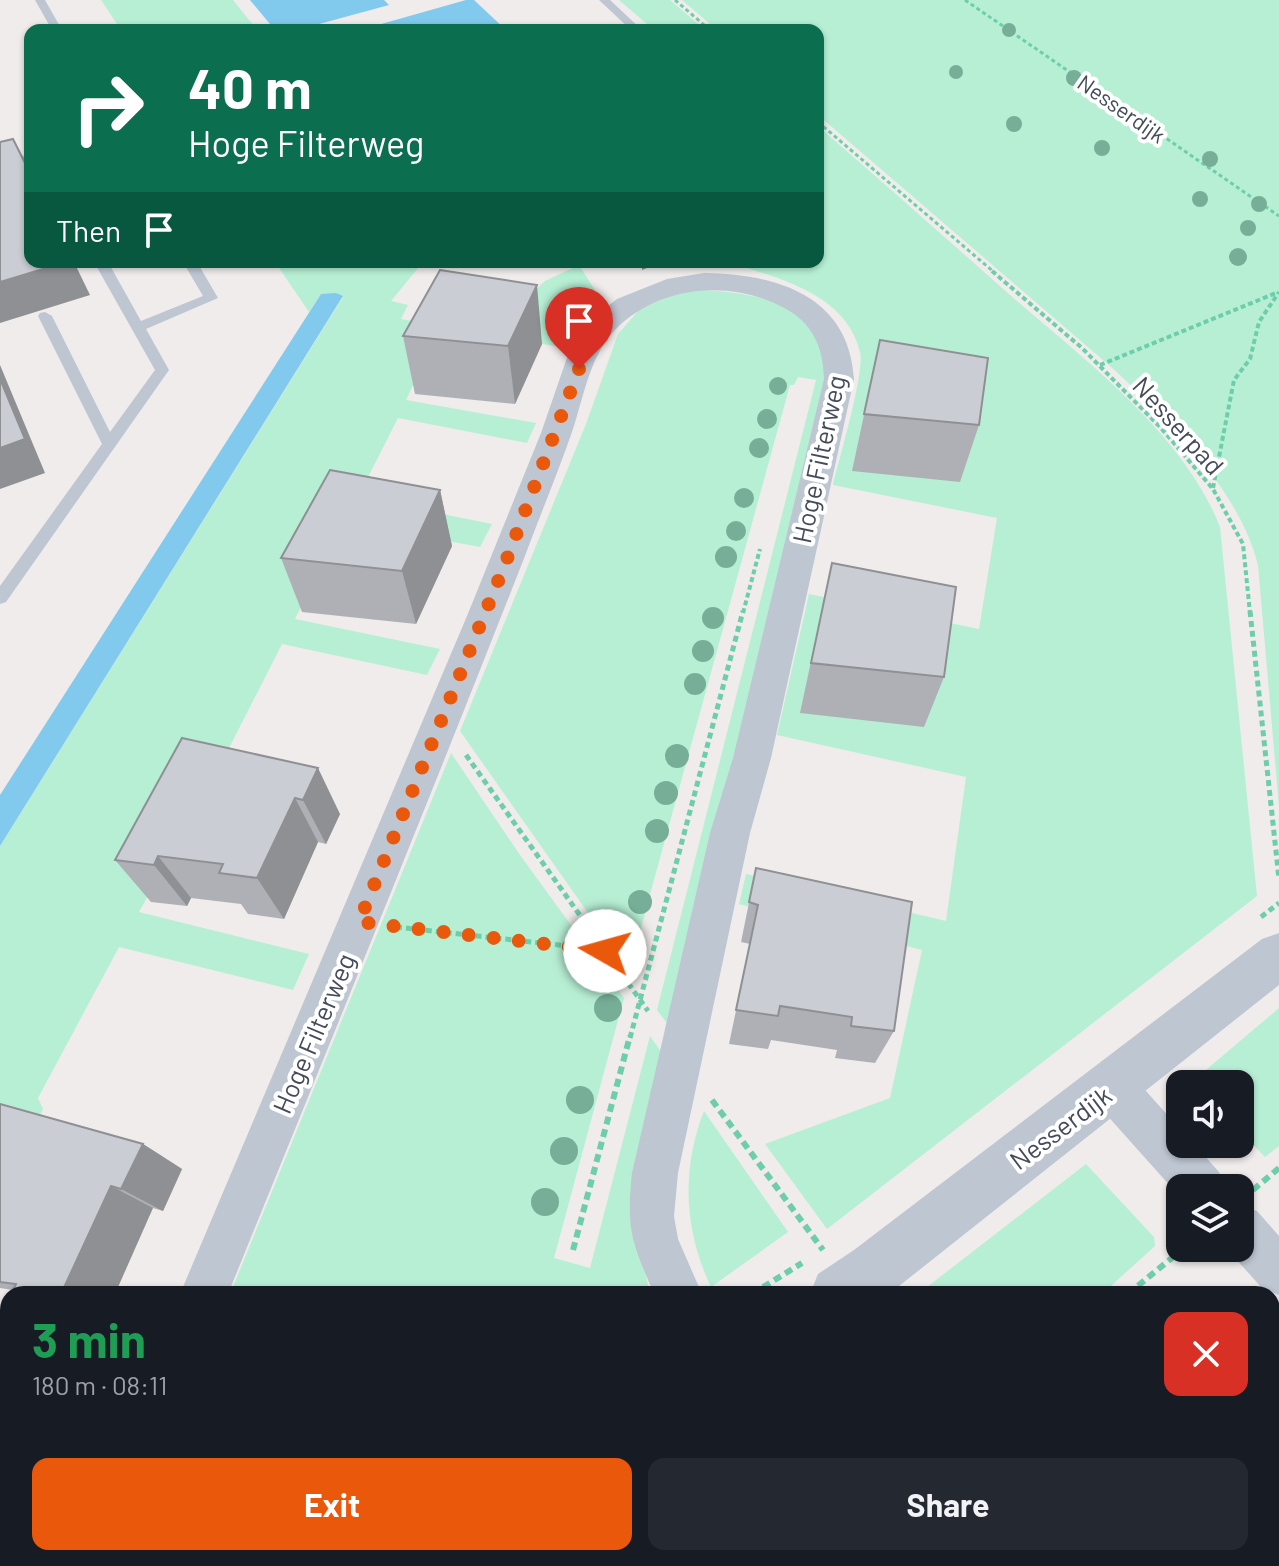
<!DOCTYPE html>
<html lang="en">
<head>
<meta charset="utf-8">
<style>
	:root { --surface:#171b24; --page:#242831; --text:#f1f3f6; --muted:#9ea1a6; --accent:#ea580c }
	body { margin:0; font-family:Barlow,sans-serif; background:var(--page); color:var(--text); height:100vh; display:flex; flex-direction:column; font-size:30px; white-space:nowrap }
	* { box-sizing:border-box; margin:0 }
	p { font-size:26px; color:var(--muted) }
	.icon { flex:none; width:44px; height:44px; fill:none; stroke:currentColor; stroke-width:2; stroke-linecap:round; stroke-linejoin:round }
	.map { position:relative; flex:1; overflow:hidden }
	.panel { position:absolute; left:0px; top:1286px; width:1280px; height:280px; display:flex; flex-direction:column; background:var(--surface); border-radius:24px 24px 0 0; box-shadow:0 2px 6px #0004 }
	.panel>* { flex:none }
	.hud { position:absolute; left:24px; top:24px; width:800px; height:244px; border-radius:16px; box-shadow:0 2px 6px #0004; background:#0b6e4f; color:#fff; overflow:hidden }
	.fabs { position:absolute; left:1166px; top:1070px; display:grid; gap:16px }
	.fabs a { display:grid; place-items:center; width:88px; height:88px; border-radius:16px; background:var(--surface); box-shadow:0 2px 6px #0004; font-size:40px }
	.pin { position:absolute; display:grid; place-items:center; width:68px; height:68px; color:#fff; margin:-82px -34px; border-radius:50% 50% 50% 0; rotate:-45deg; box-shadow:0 0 8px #0007 }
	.pin .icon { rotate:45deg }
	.me { position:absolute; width:88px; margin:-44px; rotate:277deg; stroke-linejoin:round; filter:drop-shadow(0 0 6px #0008) }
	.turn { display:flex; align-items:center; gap:28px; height:168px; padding:0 32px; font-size:36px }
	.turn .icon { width:104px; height:104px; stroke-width:2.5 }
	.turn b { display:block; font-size:56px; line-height:68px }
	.then { display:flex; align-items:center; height:76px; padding:0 32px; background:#0003; gap:16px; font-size:30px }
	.round { display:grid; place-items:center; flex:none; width:84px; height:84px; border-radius:16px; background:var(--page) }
	.summary { display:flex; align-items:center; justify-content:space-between; height:136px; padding:0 32px }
	h1 { font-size:48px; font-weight:700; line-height:60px; color:#1e9e55 }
	.button { display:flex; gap:16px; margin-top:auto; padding:16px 32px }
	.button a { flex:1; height:92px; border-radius:16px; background:var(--accent); color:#fff; font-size:32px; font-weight:700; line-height:92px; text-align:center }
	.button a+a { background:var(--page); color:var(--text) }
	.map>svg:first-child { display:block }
</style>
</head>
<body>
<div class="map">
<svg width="1279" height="1566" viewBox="0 0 1279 1566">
	<rect width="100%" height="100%" fill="#efeceb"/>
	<polygon fill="#e0dddd" points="1272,1385 1279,1394 1279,1566 1134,1566 1129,1558 1272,1558"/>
	<g fill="#b7efd4">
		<polygon points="101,0 233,0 257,30 121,30"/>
		<polygon points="619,0 670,0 705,30 654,30"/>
		<path d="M682 0H1279V807L1258 565C1239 489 1166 417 1110 366L818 115V30H717Z"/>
		<path d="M818 126C882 182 946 238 1010 295 1085 360 1184 434 1220 527L1257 896 827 1229 765 1144 890 1098 922 950 739 904 746 874 946 921 966 777 777 735 809 594 979 629 997 518 833 485C839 459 865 373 860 352 847 297 786 280 740 266V262H818Z"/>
		<polygon points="275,262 423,262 391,301 408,305 401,319 441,326 406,400 536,423 527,443 398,418 358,497 492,524 480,547 345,522 295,619 440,649 427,675 282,644 226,754 139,912 309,954 293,990 119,947 38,1098 43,1109 0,1192 0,846 343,297 321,294 309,312"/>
		<polygon points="579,265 600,298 580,320 567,348 488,335 545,281"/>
		<path d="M694 290C729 290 802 298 820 335 826 347 826 365 828 378L669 1026 657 1010 816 380 798 377 794 385H790L629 971 460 731 586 424 618 334 639 310 669 296Z"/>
		<polygon points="451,753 520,855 624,998 554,1258 590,1268 650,1036 662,1053 634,1222 650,1294 230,1294"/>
		<polygon points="1279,1008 1279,1146 1265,1157 1240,1131 1240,1084 1193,1081"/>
		<path d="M704 1111 788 1232 711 1287C684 1231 681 1169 704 1111Z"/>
		<polygon points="1086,1164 1154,1237 1155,1246 1102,1294 918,1294"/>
		<polygon points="0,1352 8,1354 8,1558 56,1558 56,1566 0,1566"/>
		<polygon points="494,1558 605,1558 593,1566 497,1566"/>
	</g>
	<g fill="#82c9ee">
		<polygon points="250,0 384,0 389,5 297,30 275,30"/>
		<polygon points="466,0 474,0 506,30 360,30"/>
		<polygon points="336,293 343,296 0,846 0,795 321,294"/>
	</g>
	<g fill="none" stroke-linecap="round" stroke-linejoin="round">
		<g stroke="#6eceab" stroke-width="3" stroke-dasharray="4 3" stroke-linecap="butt">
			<polyline points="675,0 710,30"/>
			<polyline points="965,0 1279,216"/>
			<polyline points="818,122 995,273"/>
		</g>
		<g stroke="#6eceab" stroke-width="4" stroke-dasharray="5 3" stroke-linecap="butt">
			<polyline points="992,271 1082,348 1161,428 1213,489 1243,544 1250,613"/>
			<polyline points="1100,365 1276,293"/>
			<polyline points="1213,488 1234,380 1250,359 1259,322 1279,292"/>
			<polyline points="743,613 760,549"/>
		</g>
		<g stroke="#6eceab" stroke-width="5" stroke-dasharray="6 4" stroke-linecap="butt">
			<polyline points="1250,611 1279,879"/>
			<polyline points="466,755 648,1011"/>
			<polyline points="1261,917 1279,903"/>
			<polyline points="396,927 604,950"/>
			<polyline points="630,1038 743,611"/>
		</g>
		<g stroke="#6eceab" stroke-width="6" stroke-dasharray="8 5" stroke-linecap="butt">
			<polyline points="712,1100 823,1250"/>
			<polyline points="1253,1190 1279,1168"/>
			<polyline points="573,1250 630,1036"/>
			<polyline points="752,1294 802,1263"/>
			<polyline points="1128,1294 1184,1248"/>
			<polyline points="471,1558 474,1566"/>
			<polyline points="1054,1558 1059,1566"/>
			<polyline points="273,1566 287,1558"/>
			<polyline points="733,1566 739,1558"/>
		</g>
		<g fill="#bec6d2" fill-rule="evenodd">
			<polygon points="35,0 45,0 62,30 52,30"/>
			<polygon points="599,0 610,0 642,30 631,30"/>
			<polygon points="30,154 30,162 0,170 0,162"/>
			<polygon points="94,262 108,262 141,321 203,296 183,262 197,262 218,298 146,329 169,370 6,602 0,604 0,586 102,444 38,316 40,313 45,312 52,316 110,432 155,370"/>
		</g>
		<g fill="#bec6d2" fill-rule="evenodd">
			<path d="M704 273C776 274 849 295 854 379L771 758 750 833 678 1173 674 1216 678 1239 702 1294H654C632 1242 626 1231 632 1173L710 833 733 758 824 379C823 341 809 318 774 303 722 280 656 288 615 330 589 357 584 397 572 432 557 475 539 518 523 561 427 806 327 1050 228 1294H180L467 616 541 433 569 352 596 315 617 299 667 279Z"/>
			<polygon points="1112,1065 1128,1071 1180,1129 1180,1144 1194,1144 1219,1172 1226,1188 1180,1188 1180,1197 1096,1103 1090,1087 1096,1071"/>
			<polygon points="1240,1205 1257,1211 1279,1236 1279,1295 1262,1288 1226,1248 1240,1248"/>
			<polygon points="92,1558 146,1558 147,1566 93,1566"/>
		</g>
		<g fill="#bec6d2" fill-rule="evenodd">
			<polygon points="1279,933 1279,985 894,1290 887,1294 810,1294 818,1274 854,1250 1262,939"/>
			<polygon points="360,1558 433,1558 430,1566 357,1566"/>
		</g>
		<g stroke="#adb0b6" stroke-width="3">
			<polyline points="955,1558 963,1566"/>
			<polyline points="1005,1558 1011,1566"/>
			<polyline points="625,1566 636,1558"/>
		</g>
	</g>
	<g fill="#76ae98">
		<circle cx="1009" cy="30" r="7"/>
		<circle cx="956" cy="72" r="7"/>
		<circle cx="1074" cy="78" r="8"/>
		<circle cx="1129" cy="116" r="8"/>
		<circle cx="1014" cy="124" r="8"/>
		<circle cx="1102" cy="148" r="8"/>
		<circle cx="1210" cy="159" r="8"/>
		<circle cx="1200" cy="199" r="8"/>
		<circle cx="1259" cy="204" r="8"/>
		<circle cx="1248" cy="228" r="8"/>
		<circle cx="1238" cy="257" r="9"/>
		<circle cx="778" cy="386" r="9"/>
		<circle cx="767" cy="419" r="10"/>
		<circle cx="759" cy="448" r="10"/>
		<circle cx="744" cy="498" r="10"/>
		<circle cx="736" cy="531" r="10"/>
		<circle cx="726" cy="557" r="11"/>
		<circle cx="713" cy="618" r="11"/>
		<circle cx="703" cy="651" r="11"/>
		<circle cx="695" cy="684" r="11"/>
		<circle cx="677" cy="756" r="12"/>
		<circle cx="666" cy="793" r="12"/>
		<circle cx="657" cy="831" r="12"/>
		<circle cx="640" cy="902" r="12"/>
		<circle cx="626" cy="948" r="14"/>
		<circle cx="608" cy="1008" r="14"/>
		<circle cx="580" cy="1100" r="14"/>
		<circle cx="564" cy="1151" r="14"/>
		<circle cx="545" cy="1202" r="14"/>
	</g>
	<g fill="#afb0b6">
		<polygon points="403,336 542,344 515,404 415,394"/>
		<polygon points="880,340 979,425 960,482 852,471"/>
		<polygon points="440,490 452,546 416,624 302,612 281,558"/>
		<polygon points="832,563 944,677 924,727 800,713"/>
		<polygon points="182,738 340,814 326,844 318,842 284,919 248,914 241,904 191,898 187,906 151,902 115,860"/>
		<polygon points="756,868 894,1031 875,1063 835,1058 837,1050 771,1040 768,1049 729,1044 750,944 741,942"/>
		<polygon points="0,1104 143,1144 182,1169 163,1211 153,1208 13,1290 0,1288"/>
		<polygon points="1160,1558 1272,1558 1271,1566 1160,1566"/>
	</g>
	<g fill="#8e9094">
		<polygon points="66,262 74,262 90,295 0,323 0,282"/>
		<polygon points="642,262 663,262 642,270"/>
		<polygon points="537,285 542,344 515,404 508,346"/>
		<polygon points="0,365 45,473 0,489"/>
		<polygon points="440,490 452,546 416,624 402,571"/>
		<polygon points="318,768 340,814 326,844 303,800"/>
		<polygon points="295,798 318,842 284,919 257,878"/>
		<polygon points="158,856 191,898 187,906 154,865"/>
		<polygon points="143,1144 182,1169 163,1211 121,1189"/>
		<polygon points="111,1186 153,1208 115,1294 61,1294"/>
	</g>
	<g fill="#cbcdd4" stroke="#8e9094" stroke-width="2">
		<polygon points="13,139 30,173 30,262 66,262 0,282 0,142"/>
		<polygon points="440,270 537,285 508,346 403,336"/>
		<polygon points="880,340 988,358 979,425 864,414"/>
		<polygon points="0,379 25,439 0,448"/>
		<polygon points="330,470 440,490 402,571 281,558"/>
		<polygon points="832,563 956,587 944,677 811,663"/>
		<polygon points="182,738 318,768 303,800 295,798 257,878 219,873 223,864 158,856 154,865 115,860"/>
		<polygon points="756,868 912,902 894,1031 851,1026 852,1017 780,1006 778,1016 736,1010 758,905 749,902"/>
		<polygon points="0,1104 143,1144 121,1189 111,1186 61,1294 11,1294 16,1284 0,1282"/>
		<polygon points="1272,1392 1279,1400 1279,1418 1274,1423 1272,1532"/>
		<polygon points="1184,1558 1272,1558 1271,1566 1184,1566"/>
	</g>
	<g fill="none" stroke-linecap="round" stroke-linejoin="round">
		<polyline stroke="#ea580c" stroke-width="14" stroke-dasharray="0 25.2" points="579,369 505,564 359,922 605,951"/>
	</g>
	<g text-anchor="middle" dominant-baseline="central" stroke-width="8" stroke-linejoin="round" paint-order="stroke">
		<g font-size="22" fill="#444c59" stroke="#fff">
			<text transform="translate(1122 108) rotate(35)">Nesserdijk</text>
		</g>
		<g font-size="26" fill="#444c59" stroke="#fff">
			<text transform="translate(1179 425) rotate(48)">Nesserpad</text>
			<text transform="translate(818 459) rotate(-78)">Hoge Filterweg</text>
			<text transform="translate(313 1033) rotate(-67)">Hoge Filterweg</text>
			<text transform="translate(1060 1127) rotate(-37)">Nesserdijk</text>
		</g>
	</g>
</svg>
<div class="fabs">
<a><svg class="icon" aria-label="sound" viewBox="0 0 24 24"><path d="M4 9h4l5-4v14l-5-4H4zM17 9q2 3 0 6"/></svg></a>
<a><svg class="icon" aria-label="layers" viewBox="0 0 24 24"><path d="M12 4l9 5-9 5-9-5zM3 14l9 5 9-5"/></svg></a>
</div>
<div class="pin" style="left:579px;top:369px;background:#d93025"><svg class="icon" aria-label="arrive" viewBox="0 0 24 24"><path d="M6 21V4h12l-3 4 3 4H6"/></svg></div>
<svg class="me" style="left:605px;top:951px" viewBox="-20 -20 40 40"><circle r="19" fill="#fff"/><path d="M0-13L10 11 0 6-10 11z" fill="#ea580c"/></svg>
<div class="hud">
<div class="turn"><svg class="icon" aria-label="right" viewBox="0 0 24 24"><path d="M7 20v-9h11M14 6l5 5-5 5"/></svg><div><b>40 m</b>Hoge Filterweg</div></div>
<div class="then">Then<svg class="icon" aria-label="arrive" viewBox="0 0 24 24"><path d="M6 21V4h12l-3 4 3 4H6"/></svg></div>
</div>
<section class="panel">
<div class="summary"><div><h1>3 min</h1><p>180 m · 08:11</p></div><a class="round" style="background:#d93025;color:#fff"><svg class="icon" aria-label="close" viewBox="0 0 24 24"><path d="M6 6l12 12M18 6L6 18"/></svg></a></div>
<div class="button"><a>Exit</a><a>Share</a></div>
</section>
</div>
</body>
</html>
